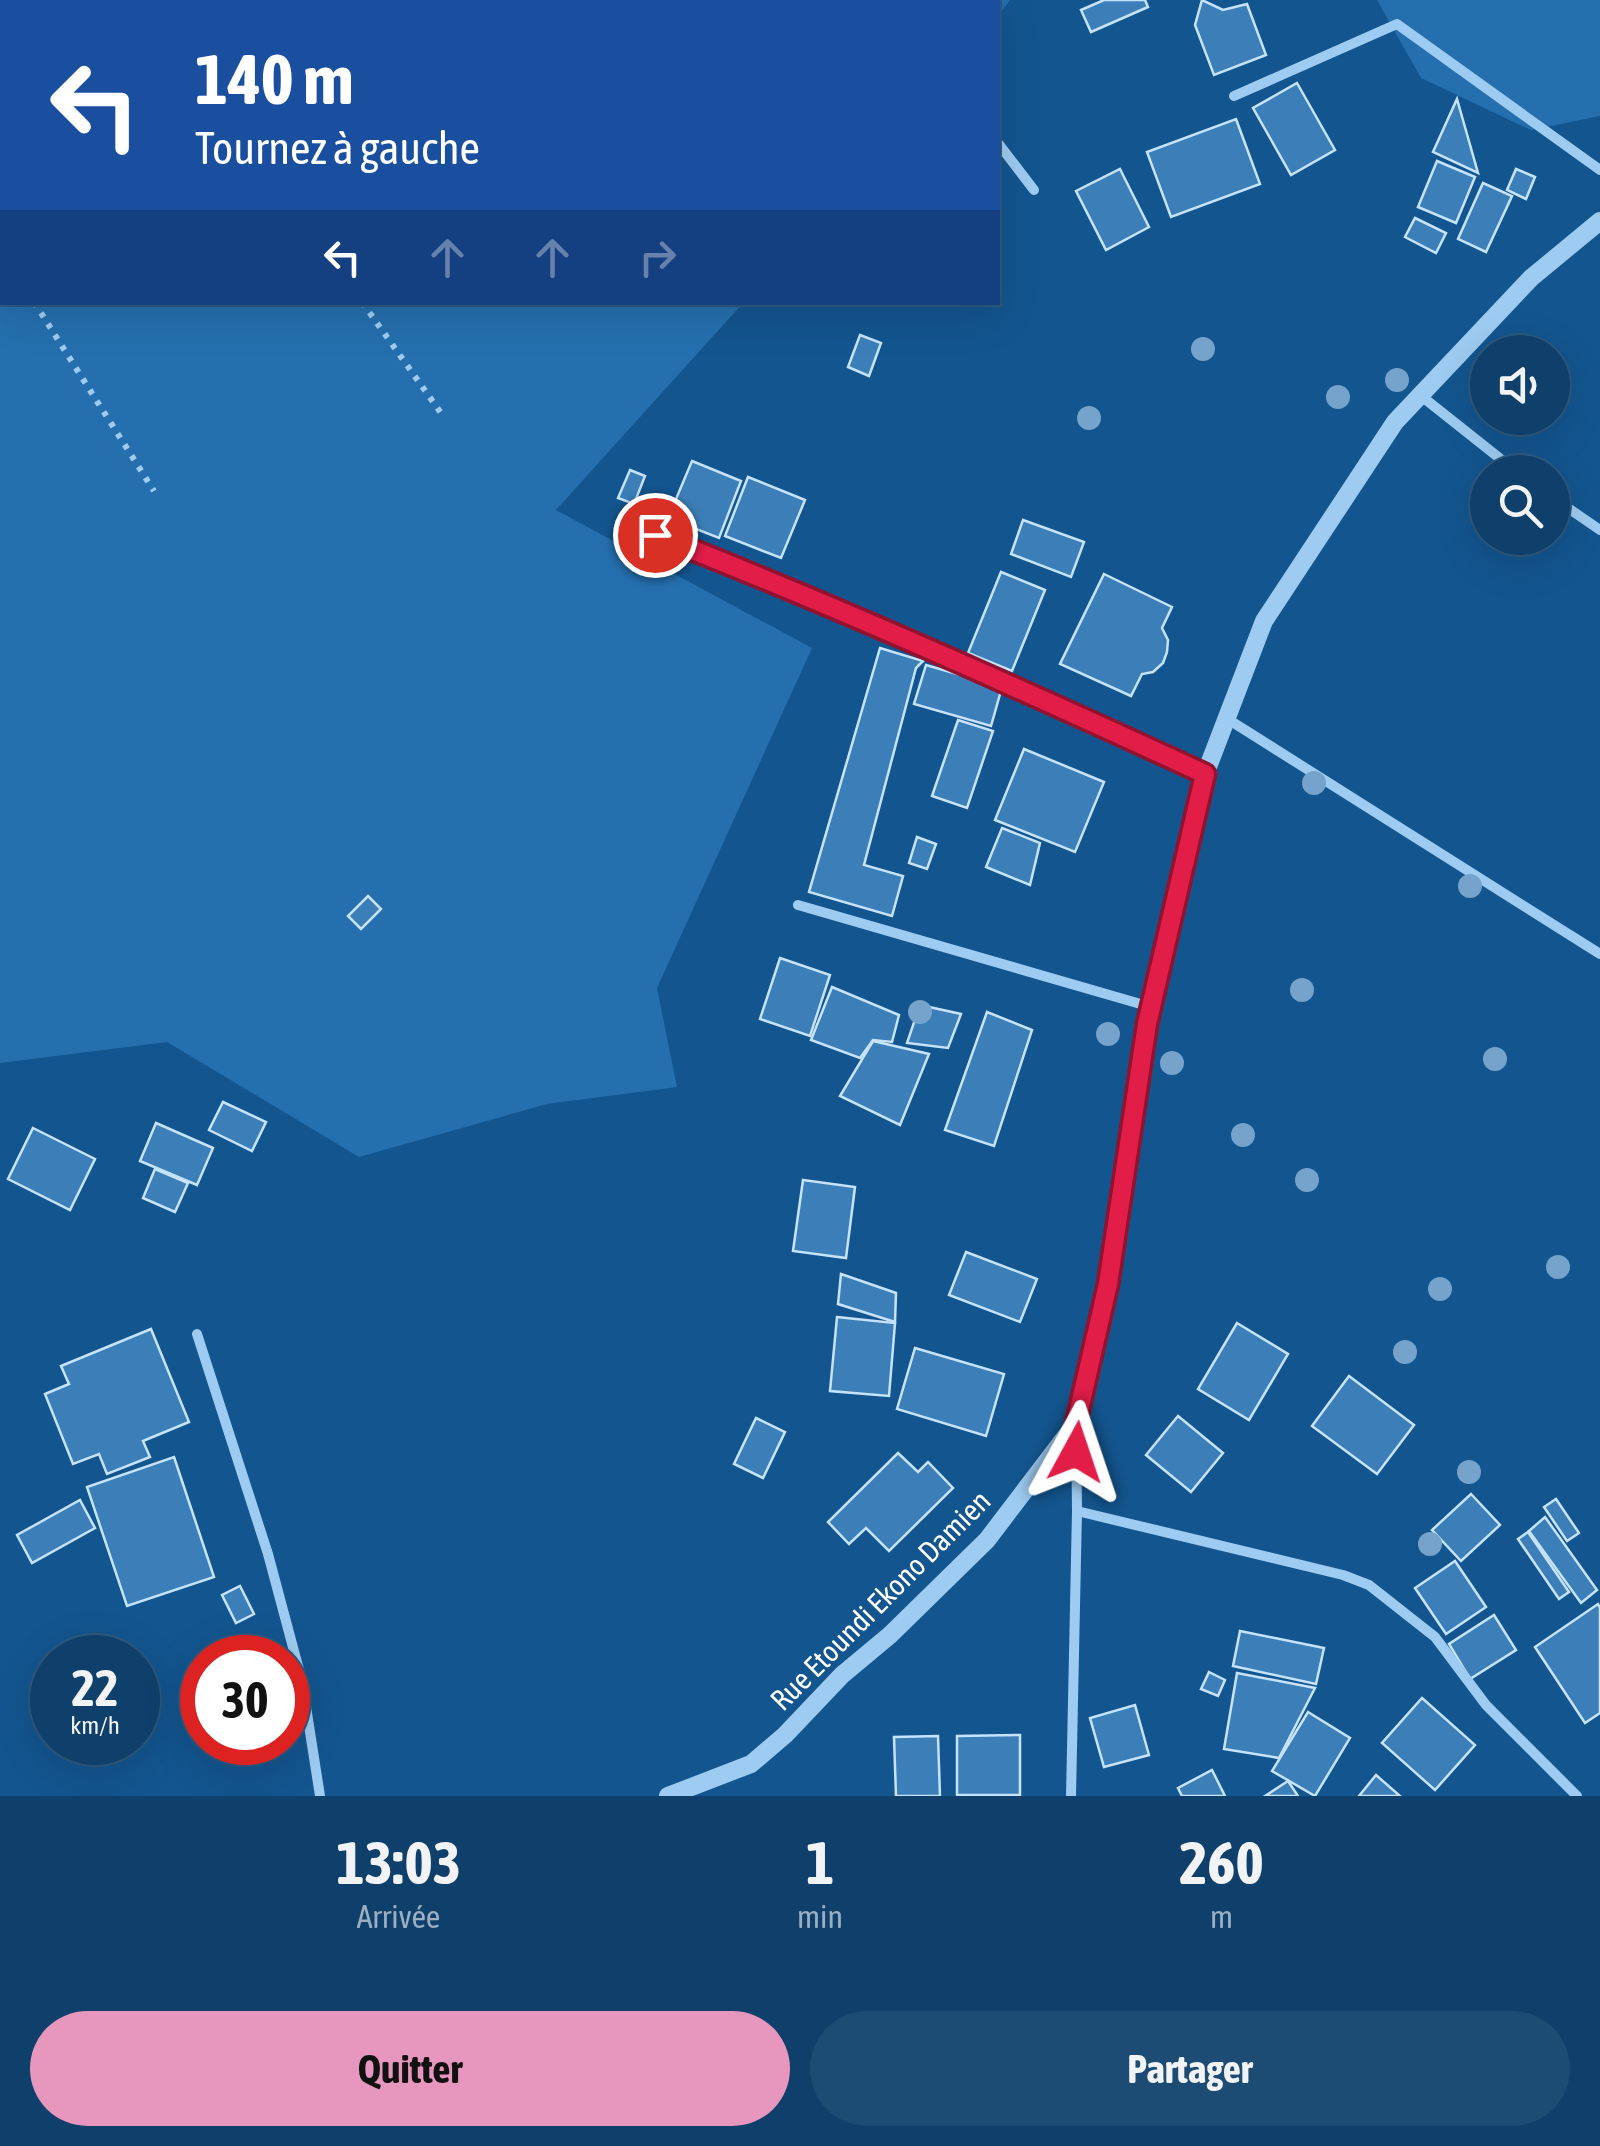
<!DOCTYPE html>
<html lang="fr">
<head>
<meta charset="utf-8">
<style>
	:root { --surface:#0e406b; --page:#1c4b73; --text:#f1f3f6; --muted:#9bafc1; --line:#2e597e; --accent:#e797bd }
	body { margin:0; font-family:"Asap Condensed",sans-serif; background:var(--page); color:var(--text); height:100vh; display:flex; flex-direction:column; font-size:38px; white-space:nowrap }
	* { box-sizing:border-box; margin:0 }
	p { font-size:32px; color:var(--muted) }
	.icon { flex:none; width:55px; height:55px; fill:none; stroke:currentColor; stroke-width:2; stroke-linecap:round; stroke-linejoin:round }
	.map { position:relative; height:1796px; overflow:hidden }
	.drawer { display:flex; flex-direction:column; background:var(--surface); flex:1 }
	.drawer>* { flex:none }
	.banner { position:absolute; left:0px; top:0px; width:1000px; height:305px; box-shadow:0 10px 40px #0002,0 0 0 2px var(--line); background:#1a4fa0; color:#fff; overflow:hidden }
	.fabs { position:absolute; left:1470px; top:335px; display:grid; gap:20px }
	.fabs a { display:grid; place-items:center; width:100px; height:100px; border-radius:50%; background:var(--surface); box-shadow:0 10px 40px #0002,0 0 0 2px var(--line); font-size:50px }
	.speed { position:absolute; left:30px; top:1635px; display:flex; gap:20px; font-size:50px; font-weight:700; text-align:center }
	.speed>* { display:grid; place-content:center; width:130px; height:130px; border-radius:50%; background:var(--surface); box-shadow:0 10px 40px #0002,0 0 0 2px var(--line); line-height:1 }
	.speed small { font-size:25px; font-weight:400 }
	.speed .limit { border:15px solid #d22; background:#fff; color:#111 }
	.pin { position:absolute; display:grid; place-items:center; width:85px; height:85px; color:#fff; margin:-42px; border:5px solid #fff; border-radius:50%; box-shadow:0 2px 10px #0007 }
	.me { position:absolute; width:110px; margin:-55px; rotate:5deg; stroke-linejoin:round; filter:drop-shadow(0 0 8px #0008) }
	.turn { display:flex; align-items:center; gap:35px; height:210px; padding:0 30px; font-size:45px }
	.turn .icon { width:130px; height:130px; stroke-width:2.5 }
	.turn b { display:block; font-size:70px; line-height:85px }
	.lanes { display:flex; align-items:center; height:95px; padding:0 30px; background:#0003; justify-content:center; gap:50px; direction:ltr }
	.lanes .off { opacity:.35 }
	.eta { display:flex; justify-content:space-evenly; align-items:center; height:170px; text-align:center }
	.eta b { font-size:60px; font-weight:700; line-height:70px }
	.cta { display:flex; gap:20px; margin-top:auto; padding:20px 30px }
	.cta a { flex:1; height:115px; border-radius:60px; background:var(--accent); color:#111; font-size:40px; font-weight:700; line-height:115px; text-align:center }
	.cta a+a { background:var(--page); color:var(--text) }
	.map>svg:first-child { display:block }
</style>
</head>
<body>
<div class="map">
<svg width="1600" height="1796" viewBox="0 0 1600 1796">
	<rect width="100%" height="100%" fill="#13558f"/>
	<g fill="#256fae">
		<polygon points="0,0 1010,0 998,16 998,2 2,2 2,302 743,303 556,510 812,648 657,988 677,1087 547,1104 359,1157 167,1042 0,1063"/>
		<polygon points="1377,0 1600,0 1600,116 1531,130 1421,78"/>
	</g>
	<g fill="#3c7fb8" stroke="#c5e3fc" stroke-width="2.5">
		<polygon points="1104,0 1145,0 1148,7 1091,32 1081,10"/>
		<polygon points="1202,0 1223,10 1247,4 1266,55 1214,75 1195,25"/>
		<polygon points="1297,83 1335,150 1291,175 1253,108"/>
		<polygon points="1457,99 1478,173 1433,152"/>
		<polygon points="1236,119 1260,184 1171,217 1147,152"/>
		<polygon points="1437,161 1475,177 1456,223 1418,207"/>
		<polygon points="1120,169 1149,227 1106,250 1076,191"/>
		<polygon points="1516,169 1535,177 1526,199 1507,190"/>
		<polygon points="1483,183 1512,196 1486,252 1458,239"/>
		<polygon points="1415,218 1446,233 1436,253 1405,237"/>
		<polygon points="860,335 881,343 869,376 848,367"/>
		<polygon points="692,461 741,481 719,538 668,518"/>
		<polygon points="630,470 645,476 634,504 618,498"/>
		<polygon points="748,477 805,500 781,558 725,536"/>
		<polygon points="1023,520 1084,542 1071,577 1011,554"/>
		<polygon points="1001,572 1045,590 1012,671 968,653"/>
		<polygon points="1104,574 1172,607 1162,628 1168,640 1167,652 1163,663 1153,672 1142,674 1131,696 1060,664"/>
		<polygon points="880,648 923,661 916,668 864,865 903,876 892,916 809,892"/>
		<polygon points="926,665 1002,687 991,726 914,704"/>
		<polygon points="958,720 993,731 967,808 932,796"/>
		<polygon points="1024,749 1104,782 1075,852 995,820"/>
		<polygon points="1002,828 1040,843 1030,885 986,867"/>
		<polygon points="917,837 936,844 927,869 909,863"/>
		<polygon points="368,896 381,909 361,929 348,916"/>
		<polygon points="780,958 830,975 810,1036 760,1019"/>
		<polygon points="832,987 899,1015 892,1042 873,1040 860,1058 811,1040"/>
		<polygon points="920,1005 961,1014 948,1048 907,1043"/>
		<polygon points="987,1012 1032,1030 994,1146 945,1130"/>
		<polygon points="873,1041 929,1054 900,1125 840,1096"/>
		<polygon points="223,1102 266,1122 252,1151 209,1130"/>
		<polygon points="156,1123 213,1148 197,1185 140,1161"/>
		<polygon points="33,1128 95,1159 70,1210 8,1179"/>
		<polygon points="155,1169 188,1183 175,1212 143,1198"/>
		<polygon points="803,1180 855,1187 846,1258 793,1251"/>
		<polygon points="966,1252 1037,1279 1020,1322 949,1295"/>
		<polygon points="841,1274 896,1293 895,1322 838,1304"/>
		<polygon points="837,1317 895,1323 889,1396 830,1391"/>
		<polygon points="1237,1323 1288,1354 1249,1420 1198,1389"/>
		<polygon points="151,1329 189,1422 143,1441 150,1457 107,1474 99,1454 73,1464 45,1394 69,1384 61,1366"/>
		<polygon points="915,1348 1004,1374 986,1436 897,1409"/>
		<polygon points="1349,1376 1414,1425 1377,1474 1312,1426"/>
		<polygon points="1178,1416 1223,1453 1191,1492 1146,1455"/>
		<polygon points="756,1418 785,1432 763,1478 734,1464"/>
		<polygon points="898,1453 918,1472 928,1462 953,1488 889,1551 866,1528 849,1544 828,1522"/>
		<polygon points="174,1457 214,1577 127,1606 87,1487"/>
		<polygon points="1471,1494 1500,1525 1461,1561 1432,1530"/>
		<polygon points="1556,1499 1579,1533 1567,1541 1544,1507"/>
		<polygon points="80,1500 95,1528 32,1563 17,1535"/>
		<polygon points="1545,1517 1597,1590 1581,1603 1529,1531"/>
		<polygon points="1528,1532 1569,1592 1559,1599 1518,1539"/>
		<polygon points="1455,1561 1486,1607 1446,1634 1415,1588"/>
		<polygon points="240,1586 254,1614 236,1623 222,1595"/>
		<polygon points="1598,1604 1600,1608 1600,1713 1585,1723 1535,1647"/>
		<polygon points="1494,1615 1516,1650 1470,1679 1449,1644"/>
		<polygon points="1240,1631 1324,1648 1316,1684 1233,1666"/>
		<polygon points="1209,1672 1225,1680 1218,1696 1201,1689"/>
		<polygon points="1237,1673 1315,1688 1279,1758 1224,1749"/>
		<polygon points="1422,1698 1475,1745 1435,1790 1382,1743"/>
		<polygon points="1135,1705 1149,1755 1104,1767 1090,1718"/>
		<polygon points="1308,1712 1350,1738 1315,1796 1272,1771"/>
		<polygon points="1020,1735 1020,1795 957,1795 957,1736"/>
		<polygon points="938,1736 940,1796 896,1796 894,1737"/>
		<polygon points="1212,1770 1225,1796 1182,1796 1178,1788"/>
		<polygon points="1376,1775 1400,1796 1359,1796"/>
		<polygon points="1288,1781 1298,1796 1265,1796"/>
	</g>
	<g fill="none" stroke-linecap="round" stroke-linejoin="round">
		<g stroke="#9ecbf1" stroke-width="6" stroke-dasharray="5 8" stroke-linecap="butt">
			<polyline points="246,2 251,0"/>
			<polyline points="0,117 2,116"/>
			<polyline points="0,249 2,253"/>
			<polyline points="34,302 154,491"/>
			<polyline points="362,302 441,413"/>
		</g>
		<g stroke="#9ecbf1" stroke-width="10">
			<polyline points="884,0 886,2"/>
			<polyline points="1234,96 1397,24 1600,170"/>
			<polyline points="998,143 1034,190"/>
			<polyline points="1420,395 1517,472"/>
			<polyline points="1552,497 1600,530"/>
			<path d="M655 535C841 608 1023 690 1205 774"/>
			<polyline points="1226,718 1600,954"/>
			<polyline points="798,905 1151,1007"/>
			<polyline points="197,1334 268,1554 302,1681 320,1796"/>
			<polyline points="1077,1511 1343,1575 1369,1585 1435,1637 1486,1705 1577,1796"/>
			<polyline points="1071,1796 1077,1511 1076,1424"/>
		</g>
		<polyline stroke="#9ecbf1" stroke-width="18" points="668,1796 751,1764 785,1735 842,1675 890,1635 987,1540 1076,1423 1107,1284 1147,1024 1201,785 1264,621 1395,422 1531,278 1600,221"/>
	</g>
	<g fill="#75a3cb">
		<circle cx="1203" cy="349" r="12"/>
		<circle cx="1397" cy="380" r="12"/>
		<circle cx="1338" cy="397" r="12"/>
		<circle cx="1089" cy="418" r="12"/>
		<circle cx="1314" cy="783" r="12"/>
		<circle cx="1470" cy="886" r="12"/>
		<circle cx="1302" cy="990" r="12"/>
		<circle cx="920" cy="1012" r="12"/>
		<circle cx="1108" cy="1034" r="12"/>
		<circle cx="1495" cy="1059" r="12"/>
		<circle cx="1172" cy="1063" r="12"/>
		<circle cx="1243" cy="1135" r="12"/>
		<circle cx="1307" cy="1180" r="12"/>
		<circle cx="1558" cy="1267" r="12"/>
		<circle cx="1440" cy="1289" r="12"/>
		<circle cx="1405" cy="1352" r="12"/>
		<circle cx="1469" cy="1472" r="12"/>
		<circle cx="1430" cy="1544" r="12"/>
	</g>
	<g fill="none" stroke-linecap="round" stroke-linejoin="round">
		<defs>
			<path id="route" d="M655 535C841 608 1023 690 1205 774L1147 1024 1108 1284 1076 1423V1452"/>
		</defs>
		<use href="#route" stroke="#92132f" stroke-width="25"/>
		<use href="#route" stroke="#e11d48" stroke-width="18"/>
	</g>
	<g text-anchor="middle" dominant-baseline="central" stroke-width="8" stroke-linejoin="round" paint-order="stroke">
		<g font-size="30" fill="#fff" stroke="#13558f">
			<text transform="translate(880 1600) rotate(-45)">Rue Etoundi Ekono Damien</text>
		</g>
	</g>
</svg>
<div class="fabs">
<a><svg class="icon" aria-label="sound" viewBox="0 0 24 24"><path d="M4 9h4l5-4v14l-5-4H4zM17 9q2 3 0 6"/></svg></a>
<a><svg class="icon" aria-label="search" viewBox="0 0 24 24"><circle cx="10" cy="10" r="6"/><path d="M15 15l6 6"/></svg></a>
</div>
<div class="speed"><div>22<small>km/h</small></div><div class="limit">30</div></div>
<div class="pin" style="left:655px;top:535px;background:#d93025"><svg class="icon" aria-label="arrive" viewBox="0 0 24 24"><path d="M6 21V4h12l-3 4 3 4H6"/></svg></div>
<svg class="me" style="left:1076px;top:1452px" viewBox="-20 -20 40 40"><path d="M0-17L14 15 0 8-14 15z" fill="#e11d48" stroke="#fff" stroke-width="4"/></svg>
<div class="banner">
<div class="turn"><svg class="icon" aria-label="left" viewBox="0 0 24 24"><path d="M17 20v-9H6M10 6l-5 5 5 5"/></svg><div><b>140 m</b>Tournez à gauche</div></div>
<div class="lanes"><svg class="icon" aria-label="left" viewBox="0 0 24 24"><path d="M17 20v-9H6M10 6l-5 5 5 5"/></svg><svg class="icon off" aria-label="ahead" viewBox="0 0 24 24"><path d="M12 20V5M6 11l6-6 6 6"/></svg><svg class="icon off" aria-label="ahead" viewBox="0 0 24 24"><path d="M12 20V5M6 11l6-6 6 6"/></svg><svg class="icon off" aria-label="right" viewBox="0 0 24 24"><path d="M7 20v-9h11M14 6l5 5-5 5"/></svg></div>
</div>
</div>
<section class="drawer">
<div class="eta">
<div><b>13:03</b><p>Arrivée</p></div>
<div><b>1</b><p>min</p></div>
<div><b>260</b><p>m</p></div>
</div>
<div class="cta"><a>Quitter</a><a>Partager</a></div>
</section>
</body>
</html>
